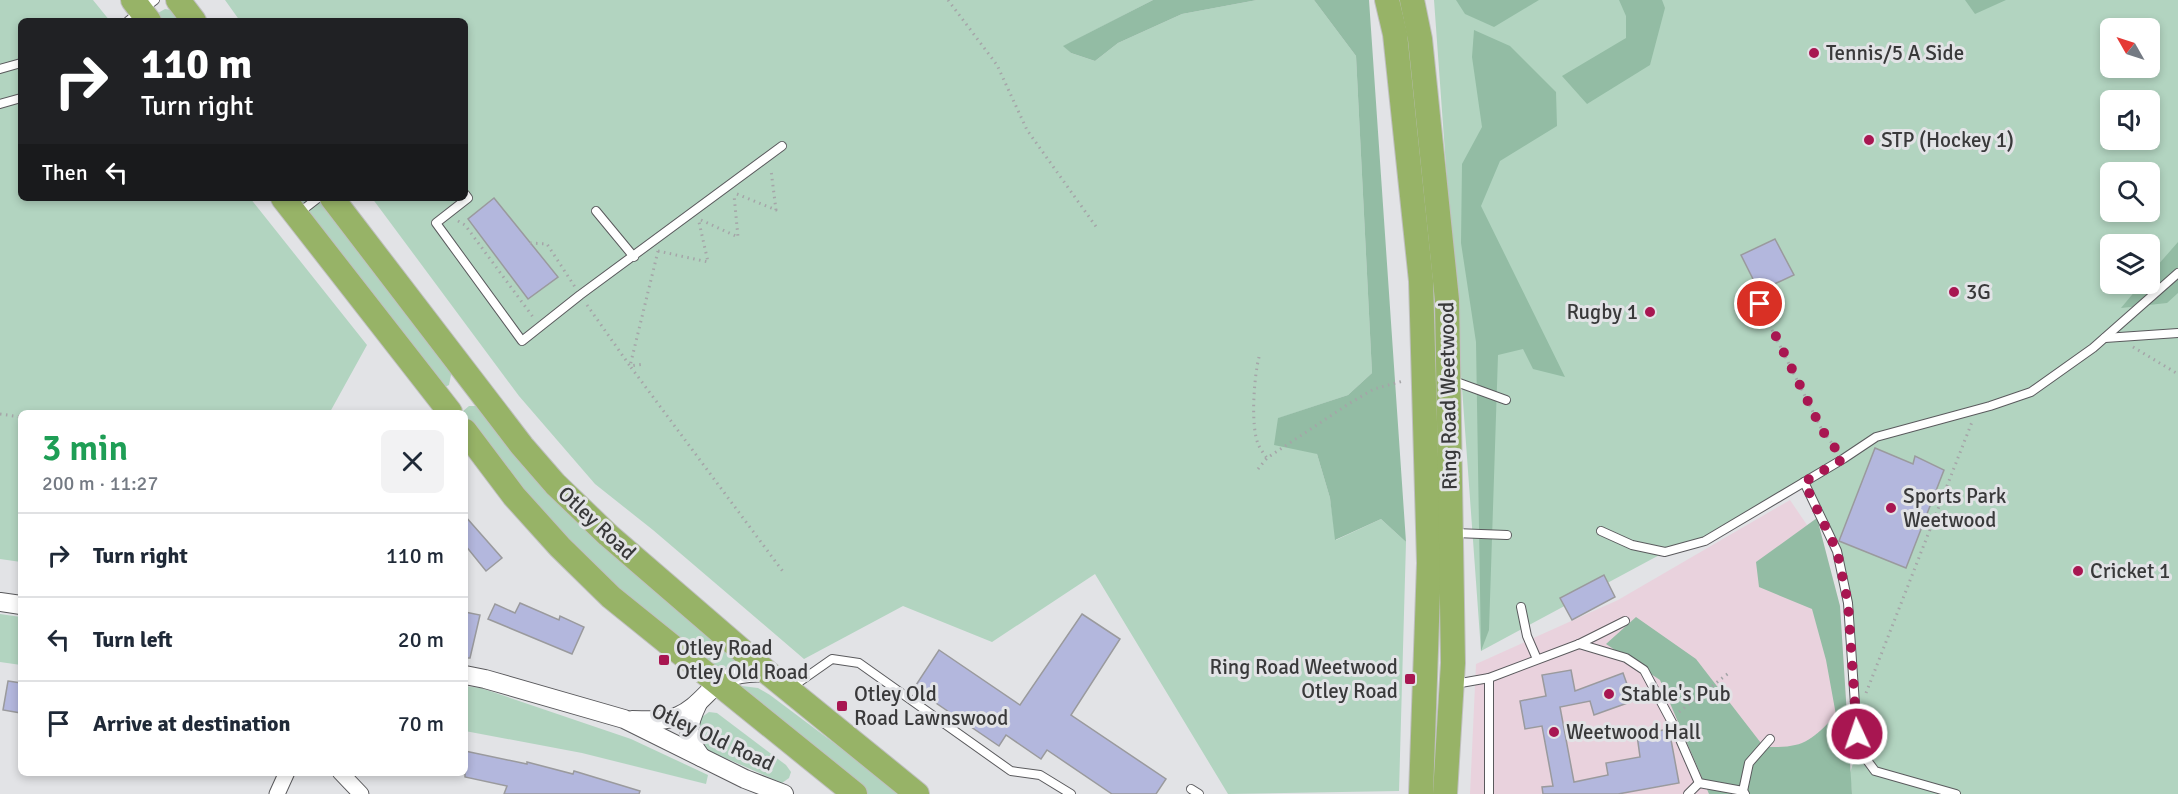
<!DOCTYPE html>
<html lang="en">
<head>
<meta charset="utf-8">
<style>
	:root { --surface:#fff; --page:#f2f2f3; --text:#1f2937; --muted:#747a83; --line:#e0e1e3 }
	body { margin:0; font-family:Signika,sans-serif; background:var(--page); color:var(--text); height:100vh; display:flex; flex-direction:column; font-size:22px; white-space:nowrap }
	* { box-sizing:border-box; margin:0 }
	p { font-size:20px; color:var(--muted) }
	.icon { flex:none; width:33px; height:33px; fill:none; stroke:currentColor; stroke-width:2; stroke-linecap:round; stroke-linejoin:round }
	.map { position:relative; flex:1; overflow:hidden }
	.details { position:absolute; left:18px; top:410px; width:450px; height:366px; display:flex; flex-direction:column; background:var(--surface); border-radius:9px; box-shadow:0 3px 9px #0003 }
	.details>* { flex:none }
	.hud { position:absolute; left:18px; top:18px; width:450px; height:183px; border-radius:9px; box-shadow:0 3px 9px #0003; background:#202124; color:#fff; overflow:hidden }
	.needle { width:39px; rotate:309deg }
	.controls { position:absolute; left:2100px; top:18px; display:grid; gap:12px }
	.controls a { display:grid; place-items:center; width:60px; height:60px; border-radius:9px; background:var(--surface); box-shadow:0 3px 9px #0003; font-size:30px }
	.pin { position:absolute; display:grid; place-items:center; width:51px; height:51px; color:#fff; margin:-26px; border:3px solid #fff; border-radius:50%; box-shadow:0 2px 6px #0007 }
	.me { position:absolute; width:66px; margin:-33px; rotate:357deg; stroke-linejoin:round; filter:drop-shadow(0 0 4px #0008) }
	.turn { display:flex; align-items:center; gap:21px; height:126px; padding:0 24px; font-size:27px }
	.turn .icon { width:78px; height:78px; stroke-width:2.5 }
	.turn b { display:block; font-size:42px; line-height:51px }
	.then { display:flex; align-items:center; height:57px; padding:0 24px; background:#0003; gap:12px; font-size:22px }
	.round { display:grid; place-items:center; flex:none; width:63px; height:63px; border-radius:9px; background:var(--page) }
	.overview { display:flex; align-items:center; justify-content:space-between; height:102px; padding:0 24px }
	h1 { font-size:36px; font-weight:600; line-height:45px; color:#1e9e55 }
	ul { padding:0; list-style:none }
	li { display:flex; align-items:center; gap:18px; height:84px; padding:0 24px; border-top:2px solid var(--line) }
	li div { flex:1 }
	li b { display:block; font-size:22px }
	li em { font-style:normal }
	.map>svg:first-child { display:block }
</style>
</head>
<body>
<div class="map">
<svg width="2178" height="794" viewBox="0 0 2178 794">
	<rect width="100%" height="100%" fill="#e2e3e6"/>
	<polygon fill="#e9d2dd" points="1790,500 1807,525 1817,518 1840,606 1852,794 1470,794 1476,664 1618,600"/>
	<g fill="#b2d4c0" fill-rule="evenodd">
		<polygon points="0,0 93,0 110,21 21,21 21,198 250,198 367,345 330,412 21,412 21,562 0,559"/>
		<polygon points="225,0 1153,0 1064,46 1071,53 1095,61 1118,43 1182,14 1257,0 1314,0 1356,56 1372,373 1348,395 1279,418 1317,454 1330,498 1336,540 1381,519 1406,542 1399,791 1228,794 1095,574 992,642 903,606 804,659 653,530 595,484 519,396 372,198 465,198 465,21 240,21"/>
		<path d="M1434 0H2178V794H1852L1850 773 1858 748 1848 603 1837 551 1804 483 1705 541 1665 552 1481 651ZM2110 28H2150V68H2110ZM2110 100H2150V140H2110ZM2110 172H2150V212H2110ZM2110 244H2150V284H2110Z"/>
		<polygon points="165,9 171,10 187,21 163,21 158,13"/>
		<polygon points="297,198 323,198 452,370 449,385 445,387"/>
		<polygon points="469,406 477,406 743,662 719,675 615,589 509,476 465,419 465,412 462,412"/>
		<polygon points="0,614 21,617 21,665 0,662"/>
		<polygon points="465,686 481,688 631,739 708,775 706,784 582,753 465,731"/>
		<polygon points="742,686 758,688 770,695 902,794 868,794 737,689"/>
		<polygon points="709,712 717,713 786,765 791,772 789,778 782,783 707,750 699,733 699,725 702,717"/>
	</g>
	<g fill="#93bca4">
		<polygon points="1153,0 1257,0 1182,14 1118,43 1095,61 1071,53 1063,46"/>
		<polygon points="1314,0 1369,0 1406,542 1381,519 1335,540 1330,498 1317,454 1274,445 1278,418 1348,395 1372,373 1356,56"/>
		<polygon points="1456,0 1539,0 1494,27 1465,14"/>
		<polygon points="1619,0 1662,0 1665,8 1650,65 1587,104 1562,76 1626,38 1626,16"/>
		<polygon points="1965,0 2006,0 1975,14"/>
		<polygon points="1474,30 1510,46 1556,92 1557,126 1500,161 1481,206 1565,377 1533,369 1523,349 1498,355 1489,630 1481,651 1476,342 1461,243 1462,164 1482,127 1472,57"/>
		<polygon points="2178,242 2178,293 2167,303 2121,308 2141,284 2150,284 2150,274"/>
		<path d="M1817 518 1840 606 1852 794H1709L1660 680 1606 644 1636 617 1696 659 1764 747C1803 748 1809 743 1836 715L1826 660 1812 609 1759 587 1756 562Z"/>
	</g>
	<g fill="#b3b7dd" stroke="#9a9a9d" stroke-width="1.5">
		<polygon points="494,198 558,277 528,299 468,219"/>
		<polygon points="1775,239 1794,275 1759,291 1741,255"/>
		<polygon points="1875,448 1913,464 1915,456 1944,470 1906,568 1839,541"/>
		<polygon points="465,516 502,558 486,571 465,545"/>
		<polygon points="1604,575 1615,597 1572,620 1560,598"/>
		<polygon points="520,603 559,620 560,616 584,627 572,654 488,619 495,604 515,613"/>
		<polygon points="465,612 480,615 470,658 465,658"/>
		<polygon points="1082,614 1120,639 1071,715 1166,779 1156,794 1112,794 1047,750 1041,759 1006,735 999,746 914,688 939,650 1020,705"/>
		<polygon points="1571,670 1575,691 1623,673 1633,701 1594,715 1590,701 1560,707 1574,782 1608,775 1606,763 1640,757 1637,735 1669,729 1679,783 1618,794 1543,794 1542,787 1553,786 1542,726 1525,729 1520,701 1546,696 1542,675"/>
		<polygon points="8,681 21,683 21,713 3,710"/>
		<polygon points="465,751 527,764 527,762 573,774 574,771 640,791 639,794 504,794 507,786 465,777"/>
	</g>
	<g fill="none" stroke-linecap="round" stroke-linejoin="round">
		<defs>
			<g id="service">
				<polyline points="128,21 155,0"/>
				<polyline points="0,69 21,63"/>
				<polyline points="0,104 21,98"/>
				<polyline points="465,194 468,198 436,223 522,341 580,295 782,146"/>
				<polyline points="596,211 634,257"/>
				<polyline points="300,212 318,198"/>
				<polyline points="2105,338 2178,333"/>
				<polyline points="1451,380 1506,400"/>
				<polyline points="1804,482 1837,551 1848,603 1858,748 1875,771 1956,794"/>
				<polyline points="1601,531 1632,545 1665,552 1705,541 1843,459 1876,437 1990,406 2031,392 2093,348 2178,273"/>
				<polyline points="1455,533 1507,535"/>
				<polyline points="1521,607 1527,636 1537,659"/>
				<polyline points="1579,644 1626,658 1644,670 1675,728 1699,783 1743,791 1745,794"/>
				<polyline points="1455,684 1489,678 1579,644 1625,621"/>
				<polyline points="792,687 832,659 859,663 1011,771 1040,775 1071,794"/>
				<polyline points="1191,789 1199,794"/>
				<polyline points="1743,791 1749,763 1770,739"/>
				<polyline points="1489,794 1489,678"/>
				<polyline points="1688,794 1699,783"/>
			</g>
			<g id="minor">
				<polyline points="340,772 361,794"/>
				<polyline points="277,794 287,772"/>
			</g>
			<g id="tertiary">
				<polyline points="0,602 21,605"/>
				<polyline points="465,675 485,679 624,719 745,779 784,794"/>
				<path d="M698 703C687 726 685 736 701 757"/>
				<path d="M632 720C648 720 663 722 678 716 693 710 703 697 715 686 729 674 750 671 768 673"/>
			</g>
			<g id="trunk">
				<polyline points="133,0 149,21"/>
				<polyline points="178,0 194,21"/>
				<polyline points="1387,0 1395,34 1421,281 1429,563 1421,794"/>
				<polyline points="1412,0 1420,39 1447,300 1453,663 1445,794"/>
				<polyline points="283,198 450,412"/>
				<polyline points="332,198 522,446 555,484 608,535 768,673 917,794"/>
				<polyline points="465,431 514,496 560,547 611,597 855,794"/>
			</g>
		</defs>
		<use href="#service" stroke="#5a5a5d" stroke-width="10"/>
		<use href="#minor" stroke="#5a5a5d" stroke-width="17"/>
		<use href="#tertiary" stroke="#5a5a5d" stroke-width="20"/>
		<use href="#trunk" stroke="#c0c0c0" stroke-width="26"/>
		<g stroke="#a5a5a8" stroke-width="3" stroke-dasharray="1.5 4.5" stroke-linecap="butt">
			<polyline points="948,0 997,65 1027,130 1097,228"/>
			<polyline points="737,194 776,210 771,170"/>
			<polyline points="701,220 738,237 734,195"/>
			<polyline points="458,221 465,225 533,317"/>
			<polyline points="530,243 547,244 575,287"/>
			<polyline points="658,251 630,366 784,573"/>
			<polyline points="658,251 708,262 699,222"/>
			<polyline points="1774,284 1759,304 1822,430 1837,450"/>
			<polyline points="587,305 630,366 644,364"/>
			<polyline points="2133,347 2178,374"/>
			<path d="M1259 357C1254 377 1250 428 1259 446 1261 450 1264 454 1267 458"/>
			<polyline points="0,414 21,417"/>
			<polyline points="1258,469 1267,458 1350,403 1374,389 1403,381"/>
			<polyline points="1866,693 1972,422"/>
			<polyline points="1679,712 1730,672"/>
		</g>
		<use href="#service" stroke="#fff" stroke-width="8"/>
		<use href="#minor" stroke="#fff" stroke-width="15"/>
		<use href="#tertiary" stroke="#fff" stroke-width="18"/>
		<use href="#trunk" stroke="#97b367" stroke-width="24"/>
	</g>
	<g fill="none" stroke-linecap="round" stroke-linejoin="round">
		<polyline stroke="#a81651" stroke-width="10" stroke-dasharray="0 18" points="1760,304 1822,430 1843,459 1804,482 1837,551 1848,603 1857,734"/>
	</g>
	<g fill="#a81651" stroke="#e2e3e6" stroke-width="2">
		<circle cx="1814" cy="53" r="6"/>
		<circle cx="1869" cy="140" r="6"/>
		<circle cx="1954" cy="292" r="6"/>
		<circle cx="1650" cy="312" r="6"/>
		<circle cx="1891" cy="508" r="6"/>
		<circle cx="2078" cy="571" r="6"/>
		<rect x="658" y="654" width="12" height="12" rx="3"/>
		<rect x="1404" y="673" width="12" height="12" rx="3"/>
		<circle cx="1609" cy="694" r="6"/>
		<rect x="836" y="700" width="12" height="12" rx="3"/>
		<circle cx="1554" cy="732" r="6"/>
	</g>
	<g text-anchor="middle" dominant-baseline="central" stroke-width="6" stroke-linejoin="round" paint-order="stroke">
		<g font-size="21" fill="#39393a" stroke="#e2e3e6" text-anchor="start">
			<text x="1826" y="53">Tennis/5 A Side</text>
			<text x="1881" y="140">STP (Hockey 1)</text>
			<text x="1966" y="292">3G</text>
			<text x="1638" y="312" text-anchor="end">Rugby 1</text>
			<text x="1903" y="496">Sports Park<tspan x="1903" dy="24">Weetwood</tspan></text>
			<text x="2090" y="571">Cricket 1</text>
			<text x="676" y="648">Otley Road<tspan x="676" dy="24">Otley Old Road</tspan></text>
			<text x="1398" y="667" text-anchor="end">Ring Road Weetwood<tspan x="1398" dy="24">Otley Road</tspan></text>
			<text x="854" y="694">Otley Old<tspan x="854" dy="24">Road Lawnswood</tspan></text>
			<text x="1621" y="694">Stable's Pub</text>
			<text x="1566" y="732">Weetwood Hall</text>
		</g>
		<g font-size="21" fill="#39393a" stroke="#e2e3e6">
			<text transform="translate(1448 396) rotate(-91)">Ring Road Weetwood</text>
			<text transform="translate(597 523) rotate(43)">Otley Road</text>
			<text transform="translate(713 737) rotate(25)">Otley Old Road</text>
		</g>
	</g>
</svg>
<div class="controls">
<a><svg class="needle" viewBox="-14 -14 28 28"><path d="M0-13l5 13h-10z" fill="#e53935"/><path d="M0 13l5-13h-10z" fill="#747a83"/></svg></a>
<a><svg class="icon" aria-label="sound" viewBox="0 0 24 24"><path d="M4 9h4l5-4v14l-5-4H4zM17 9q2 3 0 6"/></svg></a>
<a><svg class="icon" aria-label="search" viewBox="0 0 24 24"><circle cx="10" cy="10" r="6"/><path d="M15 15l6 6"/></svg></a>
<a><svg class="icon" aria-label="layers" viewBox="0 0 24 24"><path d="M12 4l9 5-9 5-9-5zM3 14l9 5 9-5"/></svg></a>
</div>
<div class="pin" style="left:1760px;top:304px;background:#d93025"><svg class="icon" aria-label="arrive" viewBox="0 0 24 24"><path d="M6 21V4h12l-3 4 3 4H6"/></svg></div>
<svg class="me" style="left:1857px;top:734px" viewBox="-20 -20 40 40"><circle r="17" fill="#a81651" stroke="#fff" stroke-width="3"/><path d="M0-11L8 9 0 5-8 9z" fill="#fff"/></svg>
<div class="hud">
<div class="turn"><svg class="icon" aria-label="right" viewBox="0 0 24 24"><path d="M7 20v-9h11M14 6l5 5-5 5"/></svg><div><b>110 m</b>Turn right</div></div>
<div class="then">Then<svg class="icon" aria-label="left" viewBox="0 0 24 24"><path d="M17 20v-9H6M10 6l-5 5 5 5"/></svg></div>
</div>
<section class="details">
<div class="overview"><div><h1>3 min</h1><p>200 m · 11:27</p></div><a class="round"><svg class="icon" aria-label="close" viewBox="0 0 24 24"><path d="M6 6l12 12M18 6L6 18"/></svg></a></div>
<ul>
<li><svg class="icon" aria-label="right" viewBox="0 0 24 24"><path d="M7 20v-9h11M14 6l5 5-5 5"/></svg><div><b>Turn right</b></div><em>110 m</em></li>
<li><svg class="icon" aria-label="left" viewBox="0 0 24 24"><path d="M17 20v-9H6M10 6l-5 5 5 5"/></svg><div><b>Turn left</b></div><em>20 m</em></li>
<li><svg class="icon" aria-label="arrive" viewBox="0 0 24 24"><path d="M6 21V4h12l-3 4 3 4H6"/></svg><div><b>Arrive at destination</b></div><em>70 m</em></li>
</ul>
</section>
</div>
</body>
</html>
